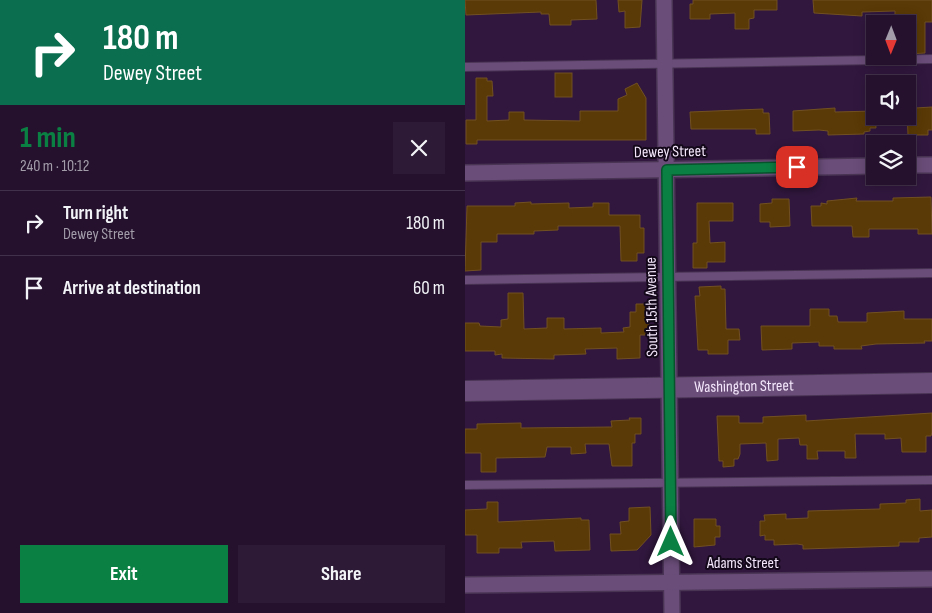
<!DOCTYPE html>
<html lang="en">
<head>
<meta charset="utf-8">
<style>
	:root { --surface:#25112e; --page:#2d1a36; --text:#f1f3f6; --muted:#a39daa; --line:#42314a; --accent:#0b8043 }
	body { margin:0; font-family:"Sofia Sans Condensed",sans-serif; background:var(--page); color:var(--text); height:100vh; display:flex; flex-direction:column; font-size:19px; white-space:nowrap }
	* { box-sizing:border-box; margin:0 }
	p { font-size:16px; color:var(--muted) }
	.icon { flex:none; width:28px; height:28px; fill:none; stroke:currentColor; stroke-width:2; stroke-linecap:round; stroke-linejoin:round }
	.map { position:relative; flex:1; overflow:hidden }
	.side { display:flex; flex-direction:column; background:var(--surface); width:465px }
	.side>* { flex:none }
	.guide { background:#0b6e4f; color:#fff; overflow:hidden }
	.needle { width:32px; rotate:181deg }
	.buttons { position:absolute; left:401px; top:15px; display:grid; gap:10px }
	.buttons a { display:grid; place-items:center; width:50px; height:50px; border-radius:0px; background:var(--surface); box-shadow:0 2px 12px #0003,0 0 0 1px var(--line); font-size:25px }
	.pin { position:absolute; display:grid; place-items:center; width:42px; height:42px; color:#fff; margin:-21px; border-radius:10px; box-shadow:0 2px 8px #0006 }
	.me { position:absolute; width:55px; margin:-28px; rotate:0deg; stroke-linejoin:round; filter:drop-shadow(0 0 4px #0008) }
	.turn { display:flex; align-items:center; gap:18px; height:105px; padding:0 20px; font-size:22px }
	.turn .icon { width:65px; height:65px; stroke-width:2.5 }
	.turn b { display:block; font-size:35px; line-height:42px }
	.round { display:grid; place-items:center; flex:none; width:52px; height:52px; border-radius:0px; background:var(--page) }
	.head { display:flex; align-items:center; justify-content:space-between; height:85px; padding:0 20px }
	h1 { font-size:30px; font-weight:700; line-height:38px; color:var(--accent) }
	.primary-button { display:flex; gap:10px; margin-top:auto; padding:10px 20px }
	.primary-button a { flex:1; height:58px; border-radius:0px; background:var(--accent); color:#fff; font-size:20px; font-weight:700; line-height:58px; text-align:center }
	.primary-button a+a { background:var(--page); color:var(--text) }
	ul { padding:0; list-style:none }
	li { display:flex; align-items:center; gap:15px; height:65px; padding:0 20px; border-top:1px solid var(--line) }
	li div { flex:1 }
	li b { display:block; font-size:19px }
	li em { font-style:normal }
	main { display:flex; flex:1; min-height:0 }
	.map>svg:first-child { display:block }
</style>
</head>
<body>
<main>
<section class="side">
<div class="guide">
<div class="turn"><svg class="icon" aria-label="right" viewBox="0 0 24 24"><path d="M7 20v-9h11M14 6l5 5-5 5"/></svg><div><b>180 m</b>Dewey Street</div></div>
</div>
<div class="head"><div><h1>1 min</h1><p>240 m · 10:12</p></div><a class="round"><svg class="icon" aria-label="close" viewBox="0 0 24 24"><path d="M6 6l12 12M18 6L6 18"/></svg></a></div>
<ul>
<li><svg class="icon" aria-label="right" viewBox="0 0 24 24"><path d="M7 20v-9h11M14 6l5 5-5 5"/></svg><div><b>Turn right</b><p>Dewey Street</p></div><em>180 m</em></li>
<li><svg class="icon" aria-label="arrive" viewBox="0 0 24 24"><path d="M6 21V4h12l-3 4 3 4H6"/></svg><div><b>Arrive at destination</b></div><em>60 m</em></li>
</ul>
<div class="primary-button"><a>Exit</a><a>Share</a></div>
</section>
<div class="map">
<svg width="467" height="613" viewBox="0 0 467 613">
	<rect width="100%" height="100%" fill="#31173e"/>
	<g fill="#5a3a06" stroke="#715022">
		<polygon points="0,0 131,0 132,19 106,20 106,25 85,25 84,14 76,14 76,12 1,15"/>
		<polygon points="153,0 177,0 175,27 160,28 160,11 154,12"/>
		<polygon points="228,0 312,0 312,10 289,10 289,18 284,19 284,29 270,29 270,13 245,14 245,19 225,19 225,4 228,4"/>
		<polygon points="348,0 467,0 467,22 460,22 460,53 443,54 444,18 430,18 430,11 397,12 397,16 349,13"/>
		<rect x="90" y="73" width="17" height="24"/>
		<polygon points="11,78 22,78 22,81 27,81 28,96 22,96 22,121 44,120 44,112 59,112 59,120 115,121 115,111 153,111 153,99 162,95 160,89 172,83 181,98 181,140 12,140 12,144 1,144 1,120 11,120"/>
		<polygon points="467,107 467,130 463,130 463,135 443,135 442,113 450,113 450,108"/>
		<polygon points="370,108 370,112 410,111 411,128 405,128 405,131 399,132 399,134 363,135 363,131 354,130 328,131 328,111"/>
		<polygon points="298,109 298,113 304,113 305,134 291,134 291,129 226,129 225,112"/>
		<polygon points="466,197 467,234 453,234 453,229 404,229 404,237 388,237 387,226 347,226 346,206 356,206 356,203 362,204 362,201 392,198 391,201 428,201 428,198"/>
		<polygon points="307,199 324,199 325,226 305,227 305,222 295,222 295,204 307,203"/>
		<polygon points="66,202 66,204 104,203 104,208 128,207 128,203 144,203 144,215 175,215 175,228 179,228 179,253 172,253 172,261 156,261 155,226 93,226 93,230 69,231 69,234 32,234 32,242 16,242 16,270 0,271 2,206 50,206 50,203"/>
		<polygon points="232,203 268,203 268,221 244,221 245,243 260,242 260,262 242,262 242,268 228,268 228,243 232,243"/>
		<polygon points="256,286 256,289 260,289 261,329 274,329 275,340 263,340 263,354 243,354 243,350 233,350 230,296 235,296 234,287"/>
		<polygon points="43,293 58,293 59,329 82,328 82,318 99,318 99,329 136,328 136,333 159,332 158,328 165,327 165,312 171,312 171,304 184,304 184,335 175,335 175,358 152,359 152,348 120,349 121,354 89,355 89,359 37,358 37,354 30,355 30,351 0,351 0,323 14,323 15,326 36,327 36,320 43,319"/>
		<polygon points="345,309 364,309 364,316 372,316 373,322 402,322 402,313 439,311 439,319 467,319 467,341 459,341 460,343 411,344 396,346 397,349 369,349 369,346 354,346 354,342 327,343 327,349 297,350 296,326 345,326"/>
		<polygon points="467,413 467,432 466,436 461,436 461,452 437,452 436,438 420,439 420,434 390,434 391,458 380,458 380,451 352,451 353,459 342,459 342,445 335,445 334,438 313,439 313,460 302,461 301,443 275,444 275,454 273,459 269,459 269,466 258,467 258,461 254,461 252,416 274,416 274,423 298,423 298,417 341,415 341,421"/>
		<polygon points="164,418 176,418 176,434 170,434 170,443 167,443 167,466 147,466 144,444 120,444 121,453 106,454 106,447 82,447 80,457 31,458 31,472 16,472 16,453 0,453 0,429 12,429 12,424 56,423 56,428 147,427 146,421 165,420"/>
		<polygon points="455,499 455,511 467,510 467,537 454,538 454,542 434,542 434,546 338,549 338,545 332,544 309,545 309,540 300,540 300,535 295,536 295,521 300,521 299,515 321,514 321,519 343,518 343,511 415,509 415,504 441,503 441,500"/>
		<polygon points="22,502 33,502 33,522 116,518 116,520 124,520 125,550 90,551 89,541 56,542 57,548 34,548 34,553 12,553 12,535 0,535 0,510 22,509"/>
		<polygon points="185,507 186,535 172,550 146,551 145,534 156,534 155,522 164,521 164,508"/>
		<polygon points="229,519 251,519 251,526 255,526 255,537 250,537 250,545 229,547"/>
	</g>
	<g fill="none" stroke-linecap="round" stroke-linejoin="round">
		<defs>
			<g id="service">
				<polyline points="0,67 467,59"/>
				<polyline points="0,280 467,273"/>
				<polyline points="0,485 467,480"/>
			</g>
			<g id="minor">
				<polyline points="199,0 207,613"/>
				<polyline points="442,165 467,165"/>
				<polyline points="0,173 410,166"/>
				<polyline points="0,585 467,579"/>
			</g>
			<g id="tertiary">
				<path id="s1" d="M0 391 467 383"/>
			</g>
		</defs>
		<use href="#service" stroke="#493454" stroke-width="10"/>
		<use href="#minor" stroke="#493454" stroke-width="18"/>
		<use href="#tertiary" stroke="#493454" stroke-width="22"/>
		<use href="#service" stroke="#6a4d79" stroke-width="8"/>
		<use href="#minor" stroke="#6a4d79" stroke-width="15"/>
		<use href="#tertiary" stroke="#6a4d79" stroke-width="20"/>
	</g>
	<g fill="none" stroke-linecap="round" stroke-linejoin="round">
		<defs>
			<polyline id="route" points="206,542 202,170 332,167"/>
		</defs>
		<use href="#route" stroke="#07532c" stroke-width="12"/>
		<use href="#route" stroke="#0b8043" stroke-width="9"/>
	</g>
	<g text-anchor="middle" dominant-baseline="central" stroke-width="4" stroke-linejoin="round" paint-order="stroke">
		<g font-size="16" fill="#f4e7fc" stroke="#130819">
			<text transform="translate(205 152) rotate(-1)">Dewey Street</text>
			<text transform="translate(187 307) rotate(-91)">South 15th Avenue</text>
			<text stroke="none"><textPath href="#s1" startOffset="279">Washington Street</textPath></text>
			<text x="278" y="563">Adams Street</text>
		</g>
	</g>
</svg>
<div class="buttons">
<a><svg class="needle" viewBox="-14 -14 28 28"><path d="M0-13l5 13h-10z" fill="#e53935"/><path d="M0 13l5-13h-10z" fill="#a39daa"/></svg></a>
<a><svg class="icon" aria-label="sound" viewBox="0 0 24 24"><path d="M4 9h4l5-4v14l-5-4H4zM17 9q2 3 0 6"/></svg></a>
<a><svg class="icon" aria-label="layers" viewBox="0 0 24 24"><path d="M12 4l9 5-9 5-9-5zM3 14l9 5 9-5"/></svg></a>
</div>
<div class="pin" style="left:332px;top:167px;background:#d93025"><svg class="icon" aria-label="arrive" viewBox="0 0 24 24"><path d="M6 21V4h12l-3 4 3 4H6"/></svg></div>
<svg class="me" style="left:206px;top:542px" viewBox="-20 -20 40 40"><path d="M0-17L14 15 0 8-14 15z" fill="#0b8043" stroke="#fff" stroke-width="4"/></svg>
</div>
</main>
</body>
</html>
